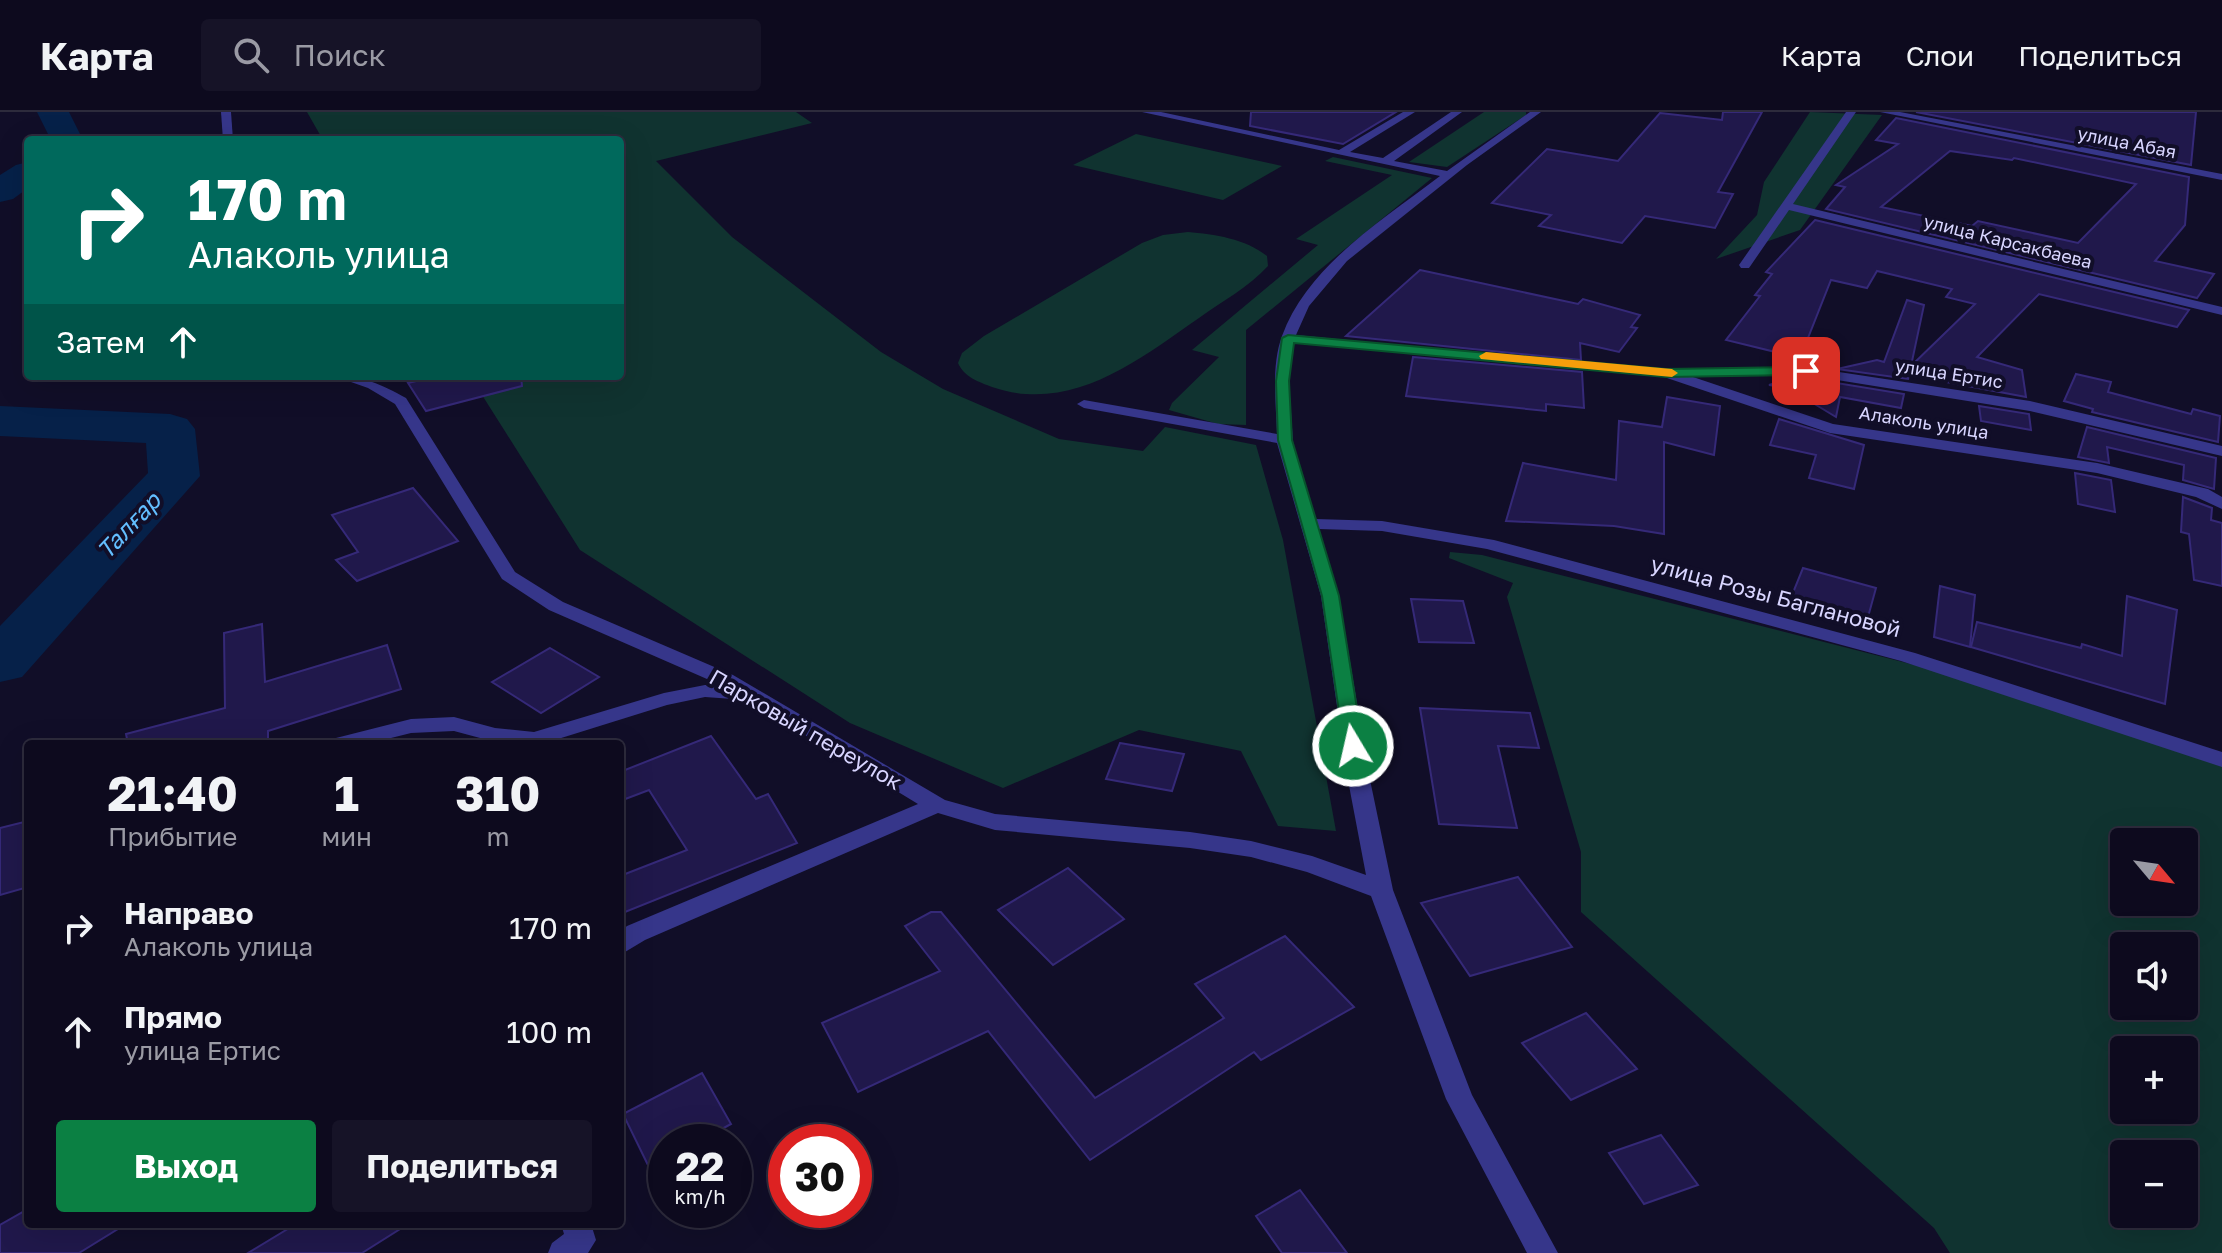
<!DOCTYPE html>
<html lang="ru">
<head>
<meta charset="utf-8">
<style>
	:root { --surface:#0d0a1e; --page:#161327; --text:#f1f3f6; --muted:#9a9aa4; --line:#2d2b3c; --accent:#0b8043 }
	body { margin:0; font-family:"Golos Text",sans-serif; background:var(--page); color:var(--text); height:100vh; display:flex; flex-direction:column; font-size:30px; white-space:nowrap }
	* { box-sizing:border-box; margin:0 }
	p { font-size:26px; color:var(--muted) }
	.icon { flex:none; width:44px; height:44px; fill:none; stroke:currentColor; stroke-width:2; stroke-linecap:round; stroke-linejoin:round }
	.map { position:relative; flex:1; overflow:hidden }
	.panel { position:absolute; left:24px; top:628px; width:600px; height:488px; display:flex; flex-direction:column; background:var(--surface); border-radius:8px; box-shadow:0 8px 32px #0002,0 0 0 2px var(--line) }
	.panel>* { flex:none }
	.guide { position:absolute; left:24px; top:24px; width:600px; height:244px; border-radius:8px; box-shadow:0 8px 32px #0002,0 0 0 2px var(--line); background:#00695c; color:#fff; overflow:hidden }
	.needle { width:52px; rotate:119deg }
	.fabs { position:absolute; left:2110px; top:716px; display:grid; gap:16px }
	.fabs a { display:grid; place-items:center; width:88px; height:88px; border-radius:8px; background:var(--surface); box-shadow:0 8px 32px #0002,0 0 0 2px var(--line); font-size:40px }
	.speed { position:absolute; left:648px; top:1012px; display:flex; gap:16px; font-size:40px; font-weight:700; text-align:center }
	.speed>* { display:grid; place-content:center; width:104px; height:104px; border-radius:50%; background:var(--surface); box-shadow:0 8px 32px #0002,0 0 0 2px var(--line); line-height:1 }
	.speed small { font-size:20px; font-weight:400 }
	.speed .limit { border:12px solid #d22; background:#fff; color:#111 }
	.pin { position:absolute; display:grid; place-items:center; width:68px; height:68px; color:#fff; margin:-34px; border-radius:16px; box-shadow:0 4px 12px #0006 }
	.me { position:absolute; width:88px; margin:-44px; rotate:351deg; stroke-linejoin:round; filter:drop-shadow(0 0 6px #0008) }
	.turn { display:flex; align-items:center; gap:28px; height:168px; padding:0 32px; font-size:36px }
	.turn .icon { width:104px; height:104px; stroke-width:2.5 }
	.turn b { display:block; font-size:56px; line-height:68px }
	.then { display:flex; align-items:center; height:76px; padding:0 32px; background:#0003; gap:16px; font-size:30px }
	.eta { display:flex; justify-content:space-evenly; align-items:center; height:136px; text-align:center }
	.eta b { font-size:48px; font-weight:700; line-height:56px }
	.cta { display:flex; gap:16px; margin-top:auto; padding:16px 32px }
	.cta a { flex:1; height:92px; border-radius:8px; background:var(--accent); color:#fff; font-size:32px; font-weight:700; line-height:92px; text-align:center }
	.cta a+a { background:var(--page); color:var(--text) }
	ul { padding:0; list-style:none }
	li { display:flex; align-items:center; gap:24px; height:104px; padding:0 32px }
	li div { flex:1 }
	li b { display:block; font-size:30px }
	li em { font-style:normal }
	header { display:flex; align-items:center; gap:48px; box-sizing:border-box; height:112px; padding:0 40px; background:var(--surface); border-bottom:2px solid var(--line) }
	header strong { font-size:38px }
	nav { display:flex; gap:44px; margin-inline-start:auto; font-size:28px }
	.search { width:560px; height:72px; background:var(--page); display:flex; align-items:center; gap:20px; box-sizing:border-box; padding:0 28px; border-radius:8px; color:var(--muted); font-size:30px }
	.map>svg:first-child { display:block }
</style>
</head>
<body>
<header>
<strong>Карта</strong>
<div class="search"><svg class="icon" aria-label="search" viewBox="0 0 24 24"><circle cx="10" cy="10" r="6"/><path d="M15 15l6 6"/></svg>Поиск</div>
<nav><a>Карта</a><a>Слои</a><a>Поделиться</a></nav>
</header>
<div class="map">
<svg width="2222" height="1141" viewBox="0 0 2222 1141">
	<rect width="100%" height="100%" fill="#110e28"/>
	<g fill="#103330" fill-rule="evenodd">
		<polygon points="307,0 796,0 812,11 656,49 732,125 881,240 943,277 1059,327 1143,339 1165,315 1256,333 1283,428 1336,719 1278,714 1241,639 1139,618 1003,676 850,611 580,438 470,264 620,264 620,28 323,28"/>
		<polygon points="1484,0 1526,0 1526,3 1447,55 1409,50"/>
		<polygon points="1810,0 1882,3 1800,118 1716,147 1757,103 1764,70"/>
		<polygon points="1136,22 1282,54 1223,88 1073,53"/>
		<polygon points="1333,45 1432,66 1246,218 1246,313 1218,312 1169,298 1172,291 1219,245 1192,238 1318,133 1296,127 1392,63 1325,49"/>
		<path d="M1188 120C1214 122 1246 127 1267 144L1268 154C1249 175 1221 190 1199 206 1137 249 1071 302 992 275 979 270 964 265 958 251L962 241 984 224 1142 131 1163 123Z"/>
		<path d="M1450 440 1482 443 1946 561 2222 649V1141H1950L1934 1116 1581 800V740L1507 485 1513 471 1449 446ZM2124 730H2184V790H2124ZM2124 834H2184V894H2124ZM2124 938H2184V998H2124ZM2124 1042H2184V1102H2124Z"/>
	</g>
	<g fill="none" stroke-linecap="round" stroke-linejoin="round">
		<g fill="#062149" fill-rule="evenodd">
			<polygon points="37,0 69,0 83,28 51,28"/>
			<polygon points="28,50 28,76 13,87 0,90 0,63 16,53"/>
			<polygon points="0,294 170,302 187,307 195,317 200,364 22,565 0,570 0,514 148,361 146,331 0,324"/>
		</g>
	</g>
	<g fill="#20184b" stroke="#352978" stroke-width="2" fill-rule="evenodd">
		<polygon points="1251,0 1396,0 1343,32 1250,14"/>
		<polygon points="1723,0 1762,0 1718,80 1733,82 1715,116 1645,104 1622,131 1539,114 1551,103 1492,91 1547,37 1618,49 1660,1 1722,8"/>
		<polygon points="1916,0 2196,0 2191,53"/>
		<path d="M1896 6 2189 65 2185 113 2155 149 2214 162 2197 186 1826 97 1845 75 1836 73 1898 32 1876 28ZM1950 39 2012 48 2014 46 2136 72 2078 131 1978 109 1972 114 1881 95Z"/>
		<polygon points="1815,108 2189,198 2177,215 2039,182 1977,245 2022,258 2026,285 1909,263 1908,267 1837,257 1877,248 1884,250 1907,188 1924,193 1911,254 1975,192 1946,185 1952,177 1877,159 1867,176 1831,168 1800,246 1726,228 1760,184 1755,183 1772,162 1766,160"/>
		<polygon points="1420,158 1578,192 1583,187 1640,203 1631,215 1637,216 1619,240 1580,231 1581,248 1346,224"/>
		<polygon points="1413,245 1582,260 1584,296 1546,292 1546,299 1406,284"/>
		<polygon points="2076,262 2111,270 2108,280 2191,302 2193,297 2220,304 2218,330 2092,300 2093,297 2064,289"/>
		<polygon points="437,264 521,264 522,274 426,299 408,271"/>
		<polygon points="1792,266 1806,266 1904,282 1901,296 1840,285 1836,305 1788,276 1769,273"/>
		<polygon points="1667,285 1720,294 1714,343 1664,330 1664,422 1614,414 1506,409 1523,351 1616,368 1619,309 1662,315"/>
		<polygon points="1979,294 2029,302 2031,318 1981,309"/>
		<polygon points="1779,307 1864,333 1854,377 1809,366 1816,343 1770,333"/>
		<polygon points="2087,315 2216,346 2214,377 2183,368 2184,353 2107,335 2109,351 2078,345"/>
		<polygon points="2075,361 2111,368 2115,400 2078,392"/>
		<polygon points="413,376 458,429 357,469 336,448 358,440 332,403"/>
		<polygon points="2183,385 2212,396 2211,408 2222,411 2222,474 2194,468 2189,422 2181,420"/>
		<polygon points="1803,456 1876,476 1868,505 1792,483"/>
		<polygon points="1940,474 1975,483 1970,535 1934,525"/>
		<polygon points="2127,484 2177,498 2165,592 1971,535 1977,510 2081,536 2082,532 2122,544"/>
		<polygon points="1411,487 1463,489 1474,531 1419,530"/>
		<polygon points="262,512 265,570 387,533 401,577 268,619 268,632 128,632 126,622 225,596 224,521"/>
		<polygon points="550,536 599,565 541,601 492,570"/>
		<polygon points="1420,596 1530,601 1539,636 1498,634 1517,716 1439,712"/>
		<polygon points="711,624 756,687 768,682 797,731 620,802 620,764 687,738 649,678 620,689 620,660"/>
		<polygon points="1120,631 1184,642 1172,679 1106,667"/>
		<polygon points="28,709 28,775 0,783 0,716"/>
		<polygon points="1068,756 1124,807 1053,853 998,798"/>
		<polygon points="1518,765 1572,835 1470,864 1421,791"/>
		<polygon points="931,800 941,800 1095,986 1224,906 1195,872 1285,824 1354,895 1261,948 1254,940 1090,1048 988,919 858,980 822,911 940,859 905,814"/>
		<polygon points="1586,901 1637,957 1571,988 1522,931"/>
		<polygon points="702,961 731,1012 698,1030 666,1030 666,1090 623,1002"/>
		<polygon points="1661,1023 1698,1073 1644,1092 1609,1041"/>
		<polygon points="1300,1078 1347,1141 1282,1141 1256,1104"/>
		<polygon points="28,1097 28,1112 126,1112 79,1141 0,1141 0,1113"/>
		<polygon points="296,1112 408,1112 362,1141 248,1141"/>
	</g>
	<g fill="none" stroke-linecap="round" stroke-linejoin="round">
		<g fill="#36368a" fill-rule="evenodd">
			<polygon points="221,0 231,0 233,28 223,28"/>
			<path d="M1142 0H1161L1339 38 1403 0H1415L1350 40 1383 46 1451 0H1462L1394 49 1447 59 1530 0H1541L1467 53 1347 149 1309 194 1296 223 1676 260 1682 257 1806 255 2030 289 2222 334V344L2030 299 1806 263 1693 265 1833 312 2097 351 2208 377 2222 385V397L2196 385 2097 361 1830 321 1664 265 1294 231 1289 269 1293 331 1316 407 1382 409 1494 428 1915 541 2222 640V655L1901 549 1487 437 1382 419 1319 417 1339 484 1369 663 1393 778 1472 983 1558 1141H1527L1446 987 1371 784 1307 760 1251 745 1190 736 995 718 938 701 645 828 620 843V820L627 814 918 692 747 588 705 585 667 593 542 632 495 630 454 619 411 621 367 632H328L332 627 411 607 454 605 495 616 534 620 664 581 705 573 723 574 549 498 502 467 395 292 368 276 334 264C363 264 381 272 406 286L515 460 563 490 733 563 945 688 995 702 1190 720 1251 729 1312 744 1366 763 1347 663 1321 484 1277 331 1084 296 1077 292 1084 288 1277 322C1276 290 1271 254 1282 224 1308 153 1383 108 1440 64Z"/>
			<polygon points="1846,0 1856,0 1793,92 2222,195 2222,203 1789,98 1749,156 1741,156 1739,153"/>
			<polygon points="1880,0 1900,0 2222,62 2222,68"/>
			<polygon points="561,1112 591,1112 596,1128 588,1141 548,1141 552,1131 564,1122"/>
		</g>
	</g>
	<polygon fill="#0b8043" stroke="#07532c" stroke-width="2" points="1288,223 1666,257 1806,255 1812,259 1806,263 1666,265 1294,231 1289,269 1292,328 1339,484 1363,634 1353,640 1344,634 1322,484 1278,328 1276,269 1282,226"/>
	<polygon fill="#f59e0b" points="1486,240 1672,257 1678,261 1672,265 1481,247 1479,244"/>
	<g text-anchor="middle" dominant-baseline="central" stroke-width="8" stroke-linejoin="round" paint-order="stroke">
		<g font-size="18" fill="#d8d5ff" stroke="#110e28">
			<text transform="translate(2127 30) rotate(11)">улица Абая</text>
			<text transform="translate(2008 129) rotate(14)">улица Карсакбаева</text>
			<text transform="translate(1949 261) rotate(9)">улица Ертис</text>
			<text transform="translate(1924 310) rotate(9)">Алаколь улица</text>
		</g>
		<g font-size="22" fill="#d8d5ff" stroke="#110e28">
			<text transform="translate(1776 484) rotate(15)">улица Розы Баглановой</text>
			<text transform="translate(806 617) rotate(30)">Парковый переулок</text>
		</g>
		<g font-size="24" font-style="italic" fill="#63beff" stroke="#110e28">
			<text transform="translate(128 413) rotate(-47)">Талғар</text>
		</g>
	</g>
</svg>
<div class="fabs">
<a><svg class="needle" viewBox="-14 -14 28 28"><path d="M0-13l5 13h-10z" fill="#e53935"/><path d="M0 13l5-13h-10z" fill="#9a9aa4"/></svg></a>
<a><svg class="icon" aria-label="sound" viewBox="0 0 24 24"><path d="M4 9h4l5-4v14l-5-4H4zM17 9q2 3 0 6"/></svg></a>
<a>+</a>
<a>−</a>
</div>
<div class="speed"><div>22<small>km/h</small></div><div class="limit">30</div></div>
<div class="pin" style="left:1806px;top:259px;background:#d93025"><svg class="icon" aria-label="arrive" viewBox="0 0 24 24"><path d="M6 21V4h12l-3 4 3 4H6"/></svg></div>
<svg class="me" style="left:1353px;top:634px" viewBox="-20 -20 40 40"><circle r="17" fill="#0b8043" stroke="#fff" stroke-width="3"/><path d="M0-11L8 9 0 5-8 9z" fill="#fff"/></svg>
<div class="guide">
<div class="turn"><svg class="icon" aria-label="right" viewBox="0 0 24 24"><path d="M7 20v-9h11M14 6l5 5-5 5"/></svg><div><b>170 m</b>Алаколь улица</div></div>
<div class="then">Затем<svg class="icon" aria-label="ahead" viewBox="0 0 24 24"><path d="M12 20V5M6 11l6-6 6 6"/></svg></div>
</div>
<section class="panel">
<div class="eta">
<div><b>21:40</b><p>Прибытие</p></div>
<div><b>1</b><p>мин</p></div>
<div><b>310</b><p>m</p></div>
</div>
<ul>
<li><svg class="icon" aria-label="right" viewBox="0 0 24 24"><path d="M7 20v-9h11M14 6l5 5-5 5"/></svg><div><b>Направо</b><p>Алаколь улица</p></div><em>170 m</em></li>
<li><svg class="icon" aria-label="ahead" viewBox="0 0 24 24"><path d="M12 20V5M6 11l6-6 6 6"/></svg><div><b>Прямо</b><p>улица Ертис</p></div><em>100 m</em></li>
</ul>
<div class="cta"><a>Выход</a><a>Поделиться</a></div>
</section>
</div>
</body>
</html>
